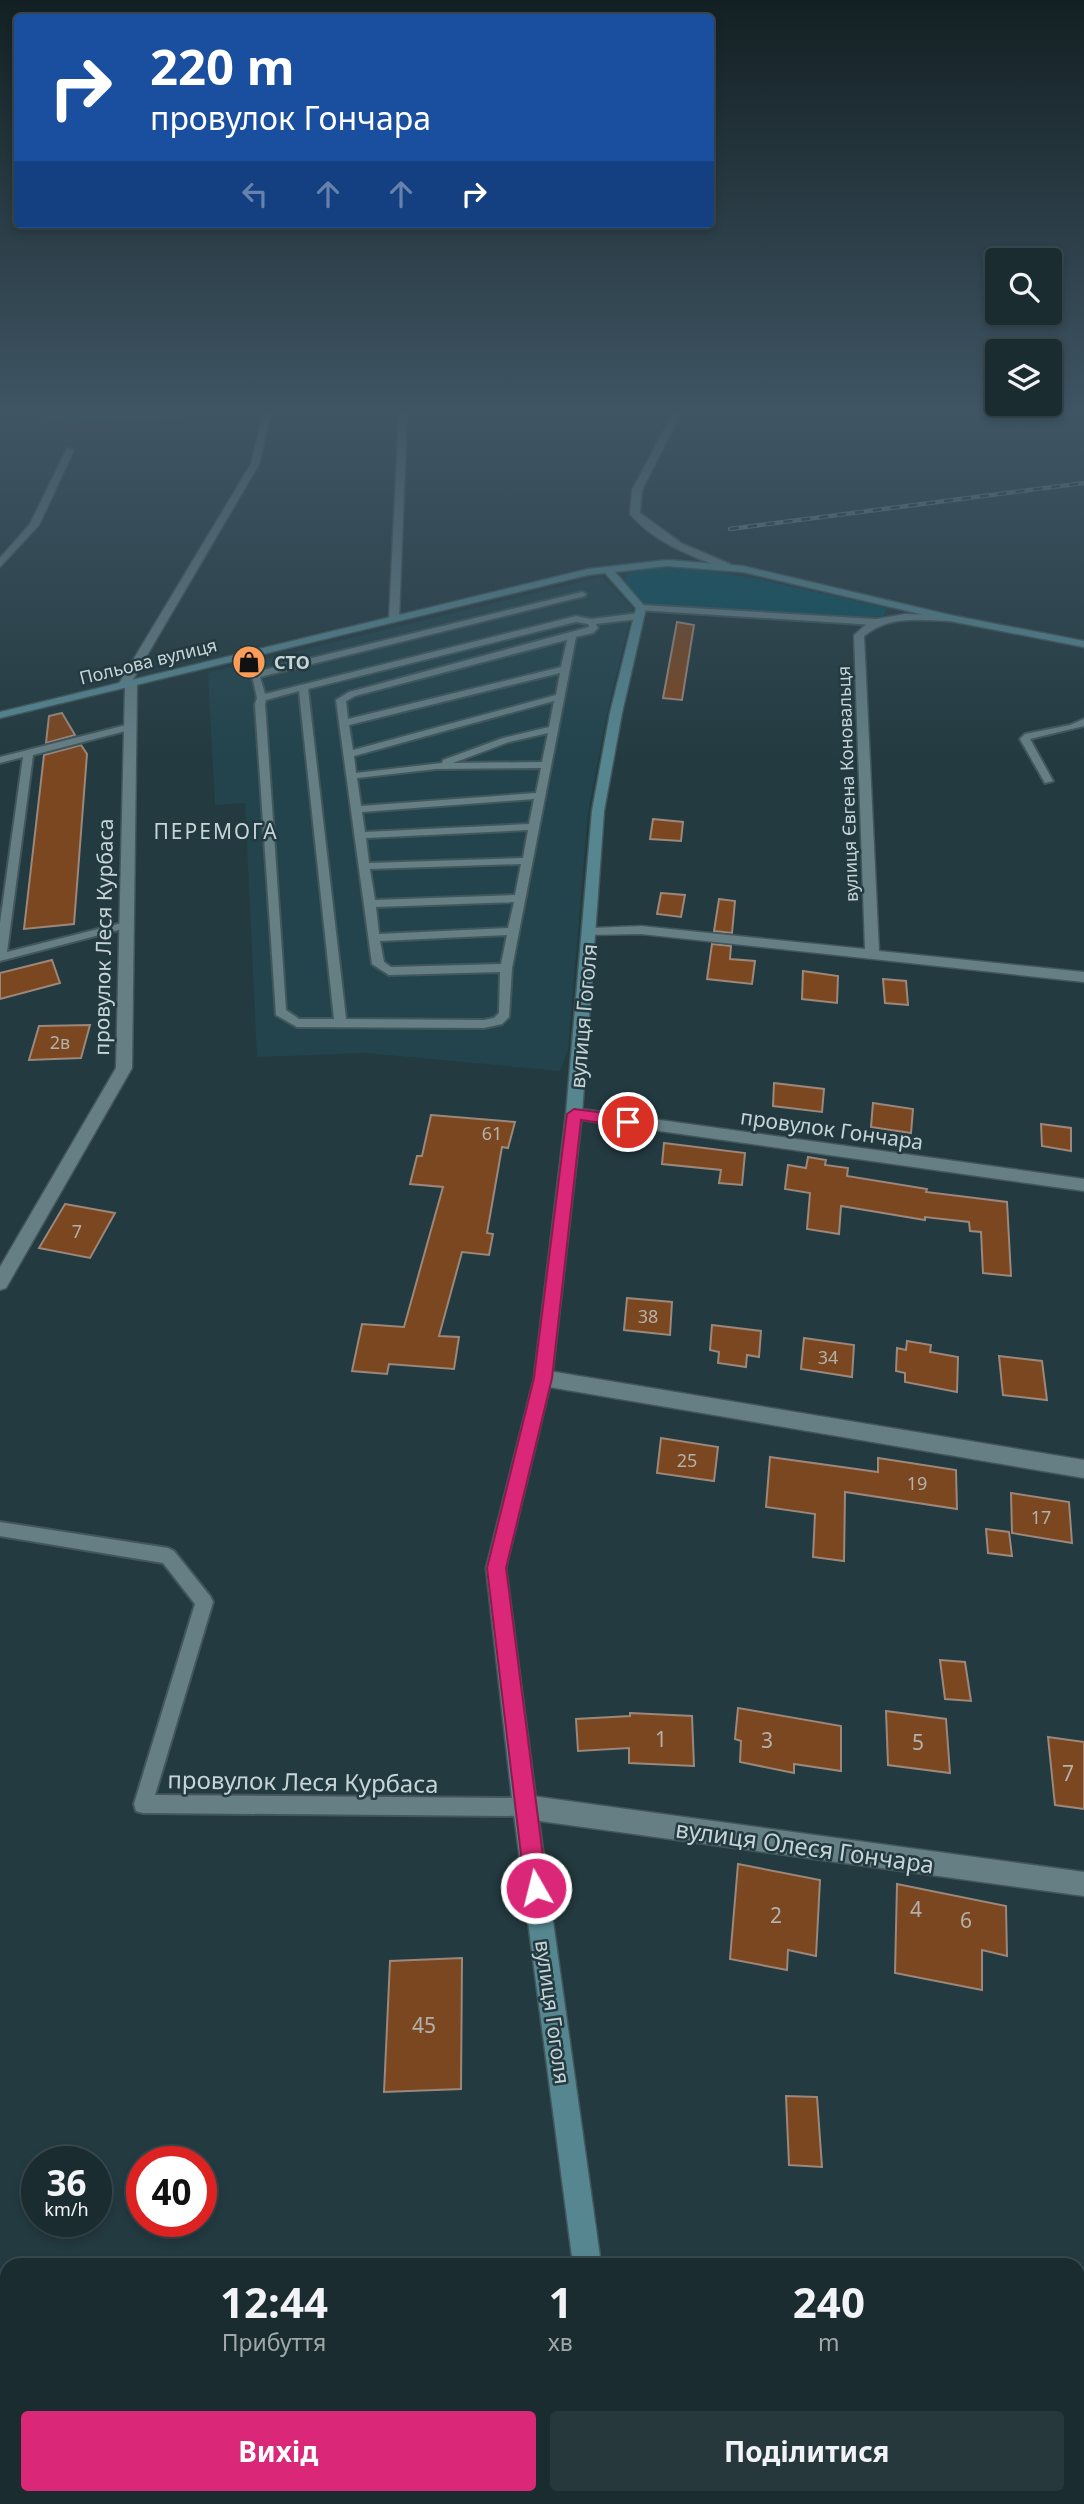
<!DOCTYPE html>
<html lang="uk">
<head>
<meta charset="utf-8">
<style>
	:root { --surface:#1a2c30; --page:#27383c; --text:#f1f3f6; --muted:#9fa7ab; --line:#38484c; --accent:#db2777 }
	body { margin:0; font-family:"Noto Sans",sans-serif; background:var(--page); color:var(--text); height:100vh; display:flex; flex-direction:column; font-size:26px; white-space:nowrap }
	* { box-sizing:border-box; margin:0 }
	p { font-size:23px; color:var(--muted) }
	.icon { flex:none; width:38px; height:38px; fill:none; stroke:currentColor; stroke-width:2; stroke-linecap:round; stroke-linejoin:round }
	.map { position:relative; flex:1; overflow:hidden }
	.sheet { position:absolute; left:0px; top:2258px; width:1085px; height:247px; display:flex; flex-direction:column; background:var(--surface); border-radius:21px 21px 0 0; box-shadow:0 4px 10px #0003,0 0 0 2px var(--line) }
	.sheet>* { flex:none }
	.guide { position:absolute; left:14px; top:14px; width:700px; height:214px; border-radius:7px; box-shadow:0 4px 10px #0003,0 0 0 2px var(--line); background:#1a4fa0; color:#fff; overflow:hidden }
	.fabs { position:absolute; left:985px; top:248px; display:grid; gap:14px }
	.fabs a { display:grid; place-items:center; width:77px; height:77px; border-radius:7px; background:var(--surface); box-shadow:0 4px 10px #0003,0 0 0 2px var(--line); font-size:35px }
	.speed { position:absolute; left:21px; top:2146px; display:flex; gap:14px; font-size:35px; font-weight:700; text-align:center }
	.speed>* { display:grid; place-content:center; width:91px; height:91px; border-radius:50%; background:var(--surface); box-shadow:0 4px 10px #0003,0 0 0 2px var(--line); line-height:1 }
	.speed small { font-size:18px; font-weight:400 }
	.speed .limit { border:10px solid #d22; background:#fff; color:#111 }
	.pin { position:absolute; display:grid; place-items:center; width:60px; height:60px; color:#fff; margin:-30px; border:4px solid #fff; border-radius:50%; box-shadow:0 2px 7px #0007 }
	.me { position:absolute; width:77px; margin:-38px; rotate:352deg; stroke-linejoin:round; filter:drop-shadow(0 0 5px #0008) }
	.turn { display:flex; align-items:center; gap:24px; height:147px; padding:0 21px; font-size:32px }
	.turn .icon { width:91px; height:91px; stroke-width:2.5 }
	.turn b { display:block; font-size:49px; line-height:60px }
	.lanes { display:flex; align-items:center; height:66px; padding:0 21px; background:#0003; justify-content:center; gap:35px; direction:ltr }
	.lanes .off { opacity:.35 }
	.eta { display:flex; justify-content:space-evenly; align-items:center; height:119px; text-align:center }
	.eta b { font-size:42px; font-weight:700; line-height:49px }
	.button { display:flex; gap:14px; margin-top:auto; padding:14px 21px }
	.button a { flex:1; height:80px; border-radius:7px; background:var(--accent); color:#fff; font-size:28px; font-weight:700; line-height:80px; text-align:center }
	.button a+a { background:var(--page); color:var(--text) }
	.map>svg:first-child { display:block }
</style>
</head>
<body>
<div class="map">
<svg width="1084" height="2504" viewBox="0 0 1084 2504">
	<rect width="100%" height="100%" fill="#233a40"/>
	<polygon fill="#23444c" points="601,577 633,608 607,713 588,812 568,1050 560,1071 366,1053 257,1057 245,803 215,805 208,673"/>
	<g fill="#094f5c">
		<polygon points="45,413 186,413 184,419 42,423"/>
		<polygon points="681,567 758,579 886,608 884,617 652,606 643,604 626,583 626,574 651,568"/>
	</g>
	<g fill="#7b4721" stroke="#9c877b" stroke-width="2">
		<polygon points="677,622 694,625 682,700 663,698"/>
		<polygon points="62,713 75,735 46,743 49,716"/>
		<polygon points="81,745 87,754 74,924 24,929 44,755"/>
		<polygon points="653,819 683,822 681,841 650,839"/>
		<polygon points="661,893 685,895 681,917 657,914"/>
		<polygon points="719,899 735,901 732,933 714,931"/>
		<polygon points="712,944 731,946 730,959 755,961 752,984 707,979"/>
		<polygon points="52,960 60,983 0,999 0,973"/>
		<polygon points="803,971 838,976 837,1003 802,999"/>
		<polygon points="883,979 906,981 908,1005 885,1003"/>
		<polygon points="90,1025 81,1058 29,1060 39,1026"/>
		<polygon points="774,1083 824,1089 822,1112 773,1106"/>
		<polygon points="873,1103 913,1109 911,1133 871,1127"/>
		<polygon points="431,1115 515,1122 508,1148 502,1147 487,1233 493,1234 489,1255 462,1252 439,1336 459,1337 454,1369 389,1364 387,1374 352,1371 362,1324 404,1327 443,1187 410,1184 417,1156 422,1156"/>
		<polygon points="1041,1124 1071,1128 1071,1151 1042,1146"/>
		<polygon points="664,1143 745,1153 742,1185 719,1183 721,1170 662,1164"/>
		<polygon points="808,1157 826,1160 825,1165 848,1168 847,1176 927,1189 926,1192 1007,1202 1011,1276 983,1273 981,1232 970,1231 969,1222 925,1217 925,1220 841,1206 839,1234 807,1229 810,1193 785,1189 788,1165 806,1168"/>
		<polygon points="65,1204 115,1213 90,1258 39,1248"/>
		<polygon points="627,1298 672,1302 670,1335 624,1330"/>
		<polygon points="712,1325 761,1331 759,1357 747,1355 746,1367 718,1363 719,1352 710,1350"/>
		<polygon points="804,1338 854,1345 852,1377 801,1369"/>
		<polygon points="907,1341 931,1345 930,1352 958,1357 957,1392 905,1382 905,1373 896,1371 897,1348 906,1350"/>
		<polygon points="999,1356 1042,1361 1047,1400 1003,1395"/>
		<polygon points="661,1438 718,1447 714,1481 657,1473"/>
		<polygon points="770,1457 878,1472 878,1458 956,1470 957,1509 845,1492 844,1561 813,1557 815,1514 766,1507"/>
		<polygon points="1011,1493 1069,1502 1072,1543 1012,1533"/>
		<polygon points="986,1529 1009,1532 1012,1556 988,1553"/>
		<polygon points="940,1660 965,1662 971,1701 945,1699"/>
		<polygon points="738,1708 841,1726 841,1771 794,1764 794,1773 740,1762 741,1741 735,1739"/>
		<polygon points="886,1711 946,1719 950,1773 888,1765"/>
		<polygon points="630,1713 692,1716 694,1766 629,1763 629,1748 578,1751 576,1719 630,1716"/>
		<polygon points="1048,1737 1084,1742 1084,1809 1055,1805"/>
		<polygon points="738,1864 820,1880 816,1956 788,1950 787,1970 730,1959"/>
		<polygon points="897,1884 1006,1906 1007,1956 982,1950 982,1990 895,1973"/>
		<polygon points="462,1958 461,2089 384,2092 390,1961"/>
		<polygon points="786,2096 817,2097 822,2167 789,2165"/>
	</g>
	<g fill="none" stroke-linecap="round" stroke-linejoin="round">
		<defs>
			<g id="lane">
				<path d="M582 592 586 594 585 596 260 677 265 694 576 616 591 619 639 613 643 616 639 619 596 624 598 628 593 633 576 637 512 968 509 1017 502 1024 484 1028 297 1027 276 1015 255 704 257 698 252 675 255 672ZM576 622 588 624 589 627 349 692 336 700 372 964 389 975 500 972 499 1013 494 1018 484 1020 346 1019 308 689ZM567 640 561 667 348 719 346 701 355 696ZM560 673 556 695 353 750 349 725ZM299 691 334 1019H299L286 1010 265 704 266 700ZM554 701 549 727 503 738 443 760 442 763 356 773 354 756ZM548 733 542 762 453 763 509 742ZM541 768 536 793 361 806 357 778 436 769ZM534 799 529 824 365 832 362 812ZM528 830 523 858 369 863 366 838ZM521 864 515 895 375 900 370 869ZM514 902 508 928 379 934 376 907ZM507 935 501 964 391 967 384 962 380 941Z"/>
				<polygon points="641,605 875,619 879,622 875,625 638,610 638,606"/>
				<polygon points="1084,719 1084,726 1030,739 1053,781 1045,783 1020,739 1025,734 1070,725"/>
				<polygon points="130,724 133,725 133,729 33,755 7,952 126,922 132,925 130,927 0,961 0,923 23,757 0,763 0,757"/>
				<polygon points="0,1522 168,1548 174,1551 210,1596 213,1602 155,1795 525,1798 532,1800 534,1807 532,1814 525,1816 143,1813 136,1811 134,1804 195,1604 163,1563 0,1536"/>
			</g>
			<g id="street">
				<polygon points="263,413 271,413 259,464 132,681 137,684 132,1068 6,1288 0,1290 0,1267 116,1068 125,688 118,685 251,464"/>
				<polygon points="399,413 407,413 399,619 394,622 389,619"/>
				<path d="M673 413H681L642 490 640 513 681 543 730 564V568H722C689 555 654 542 630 514L632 490Z"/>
				<polygon points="67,448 74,450 39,525 0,567 0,558 30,524"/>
				<path d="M905 614 950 615 955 618 950 621C919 620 890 615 864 636L879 951 1084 972V982L641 934 586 935 584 932 591 928 641 926 865 949 854 635 871 620Z"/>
				<polygon points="574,1108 1084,1179 1084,1191 568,1118 566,1114 568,1110"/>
				<polygon points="543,1370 1084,1460 1084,1478 543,1386 536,1384 534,1378 536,1372"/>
				<polygon points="525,1795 1084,1872 1084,1896 525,1819 517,1815 513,1807 517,1799"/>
			</g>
			<g id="secondary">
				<polygon points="667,560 743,566 950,615 1084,641 1084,647 950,621 743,572 667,566 615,572 646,608 622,713 604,811 582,1114 552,1378 506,1568 537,1807 601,2264 573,2264 513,1807 486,1568 534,1378 566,1114 592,811 610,713 636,608 605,573 588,575 0,718 0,712 588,569"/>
				<polygon points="604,2497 635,2497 636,2504 604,2504"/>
			</g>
		</defs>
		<use href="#lane" stroke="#42575b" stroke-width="4"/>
		<use href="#street" stroke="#42575b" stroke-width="3"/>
		<use href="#secondary" stroke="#42575b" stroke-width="3"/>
		<polyline stroke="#5f7277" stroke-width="2.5" stroke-dasharray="3.5 2" stroke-linecap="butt" points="46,421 65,413"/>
		<use href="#lane" fill="#657f85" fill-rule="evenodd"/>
		<use href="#street" fill="#657f85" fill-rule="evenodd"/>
		<use href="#secondary" fill="#568791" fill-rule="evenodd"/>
		<defs>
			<polyline id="rail" points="730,529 1084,483"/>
		</defs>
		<use href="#rail" stroke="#6e8185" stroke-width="4.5"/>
		<use href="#rail" stroke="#233a40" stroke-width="2.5" stroke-dasharray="9" stroke-linecap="butt"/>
	</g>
	<linearGradient id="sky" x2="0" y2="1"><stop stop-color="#132023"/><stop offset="0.54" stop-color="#3f5564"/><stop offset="1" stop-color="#3f5564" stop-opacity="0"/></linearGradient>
	<rect width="1084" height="764" fill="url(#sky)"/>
	<polygon fill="#db2777" stroke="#8e194d" stroke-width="2" points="574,1109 628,1116 635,1122 628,1127 581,1120 552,1378 506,1568 547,1888 544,1896 536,1899 528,1896 525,1888 487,1568 534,1378 567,1114"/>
	<defs>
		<symbol id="shop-disc" viewBox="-11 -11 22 22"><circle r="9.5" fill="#fd9c56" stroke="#233a40"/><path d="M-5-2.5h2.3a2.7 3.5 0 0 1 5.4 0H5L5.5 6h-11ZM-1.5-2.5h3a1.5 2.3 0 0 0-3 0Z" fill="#111"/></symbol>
	</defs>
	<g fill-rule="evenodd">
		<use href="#shop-disc" x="230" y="643" width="38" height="38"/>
	</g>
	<g text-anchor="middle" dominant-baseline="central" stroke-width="5" stroke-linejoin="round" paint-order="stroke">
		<g font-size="18" fill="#c6d4d7" stroke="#233a40">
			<text transform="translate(148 661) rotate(-14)">Польова вулиця</text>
			<text transform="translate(847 784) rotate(-92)">вулиця Євгена Коновальця</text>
		</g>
		<g font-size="18" font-weight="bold" fill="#c6d4d7" stroke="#233a40" text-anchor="start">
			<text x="274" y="662">СТО</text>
		</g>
		<g font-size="18" fill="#b3b1aa">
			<text x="60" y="1042">2в</text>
			<text x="492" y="1133">61</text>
			<text x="77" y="1231">7</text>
			<text x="648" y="1316">38</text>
			<text x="828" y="1357">34</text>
			<text x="687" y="1460">25</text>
			<text x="917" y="1483">19</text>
			<text x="1041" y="1517">17</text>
		</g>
		<g font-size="21" letter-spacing="2" fill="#c6d4d7" stroke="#233a40">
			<text x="216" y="831">ПЕРЕМОГА</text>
		</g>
		<g font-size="21" fill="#c6d4d7" stroke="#233a40">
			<text transform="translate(103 937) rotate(-89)">провулок Леся Курбаса</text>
			<text transform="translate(583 1016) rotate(-85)">вулиця Гоголя</text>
			<text transform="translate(832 1129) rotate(8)">провулок Гончара</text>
			<text transform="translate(553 2012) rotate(82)">вулиця Гоголя</text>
		</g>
		<g font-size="21" fill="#b3b1aa">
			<text x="661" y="1739">1</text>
			<text x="767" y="1740">3</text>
			<text x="918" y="1742">5</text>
			<text x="1068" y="1773">7</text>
			<text x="916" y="1909">4</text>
			<text x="776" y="1915">2</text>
			<text x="966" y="1920">6</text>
			<text x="424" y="2025">45</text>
		</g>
		<g font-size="24" fill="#c6d4d7" stroke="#233a40">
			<text transform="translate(303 1781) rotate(1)">провулок Леся Курбаса</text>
			<text transform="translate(805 1846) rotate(8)">вулиця Олеся Гончара</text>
		</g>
	</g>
</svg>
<div class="fabs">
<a><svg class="icon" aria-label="search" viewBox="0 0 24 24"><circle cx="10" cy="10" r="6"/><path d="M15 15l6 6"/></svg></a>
<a><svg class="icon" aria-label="layers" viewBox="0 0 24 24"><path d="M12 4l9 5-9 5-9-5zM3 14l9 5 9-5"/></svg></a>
</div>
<div class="speed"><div>36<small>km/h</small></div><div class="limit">40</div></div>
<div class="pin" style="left:628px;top:1122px;background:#d93025"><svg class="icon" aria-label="arrive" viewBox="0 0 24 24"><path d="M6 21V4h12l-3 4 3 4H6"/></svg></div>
<svg class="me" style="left:536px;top:1888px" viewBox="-20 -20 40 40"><circle r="17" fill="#db2777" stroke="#fff" stroke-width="3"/><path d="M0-11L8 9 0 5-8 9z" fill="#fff"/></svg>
<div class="guide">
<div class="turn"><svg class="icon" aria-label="right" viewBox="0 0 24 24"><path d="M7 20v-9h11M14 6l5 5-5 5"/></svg><div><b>220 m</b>провулок Гончара</div></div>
<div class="lanes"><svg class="icon off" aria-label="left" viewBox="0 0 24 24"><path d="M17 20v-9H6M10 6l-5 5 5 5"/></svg><svg class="icon off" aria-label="ahead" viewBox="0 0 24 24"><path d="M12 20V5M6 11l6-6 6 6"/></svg><svg class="icon off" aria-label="ahead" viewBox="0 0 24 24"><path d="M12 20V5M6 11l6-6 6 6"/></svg><svg class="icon" aria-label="right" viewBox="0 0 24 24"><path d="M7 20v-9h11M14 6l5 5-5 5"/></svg></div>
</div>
<section class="sheet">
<div class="eta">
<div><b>12:44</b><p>Прибуття</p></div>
<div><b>1</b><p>хв</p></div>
<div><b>240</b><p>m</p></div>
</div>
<div class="button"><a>Вихід</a><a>Поділитися</a></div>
</section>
</div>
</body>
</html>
